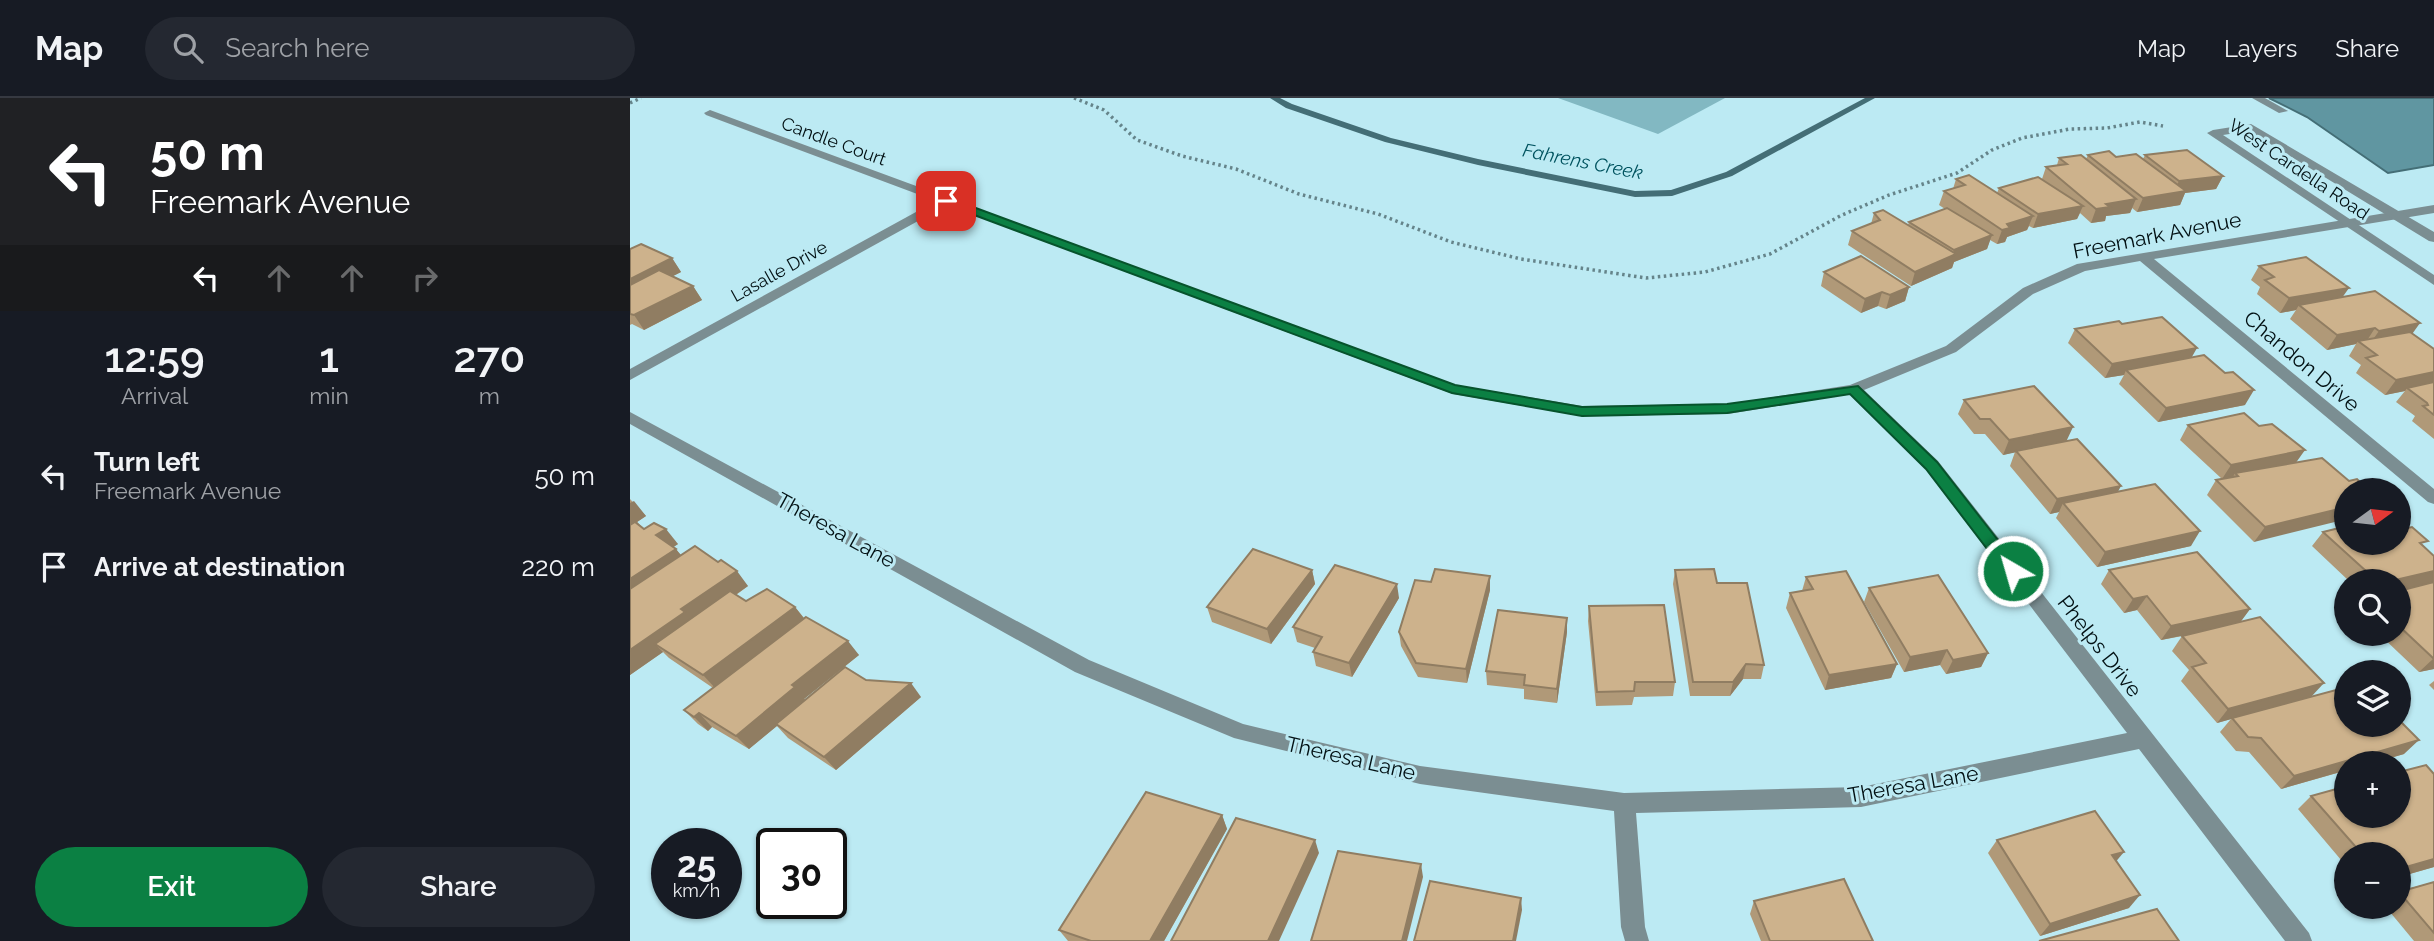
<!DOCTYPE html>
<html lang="en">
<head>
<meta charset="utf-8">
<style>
	:root { --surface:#171b24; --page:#242831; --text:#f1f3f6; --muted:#9ea1a6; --line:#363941; --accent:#0b8043 }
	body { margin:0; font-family:Raleway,sans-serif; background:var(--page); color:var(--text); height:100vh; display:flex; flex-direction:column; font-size:26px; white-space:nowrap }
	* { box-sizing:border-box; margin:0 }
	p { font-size:23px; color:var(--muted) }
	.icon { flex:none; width:38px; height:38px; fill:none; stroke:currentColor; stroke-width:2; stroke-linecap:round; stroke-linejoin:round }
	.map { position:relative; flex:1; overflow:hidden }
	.panel { display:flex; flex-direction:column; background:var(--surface); width:630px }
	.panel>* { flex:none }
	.guide { background:#202124; color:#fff; overflow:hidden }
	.needle { width:46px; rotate:75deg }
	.controls { position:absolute; left:1704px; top:380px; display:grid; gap:14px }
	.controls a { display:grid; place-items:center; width:77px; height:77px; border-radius:50%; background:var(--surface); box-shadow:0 2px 5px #0004; font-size:35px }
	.speed { position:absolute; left:21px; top:730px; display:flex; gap:14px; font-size:35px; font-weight:700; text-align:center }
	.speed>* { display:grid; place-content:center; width:91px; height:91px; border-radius:50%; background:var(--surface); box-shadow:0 2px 5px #0004; line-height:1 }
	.speed small { font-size:18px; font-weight:400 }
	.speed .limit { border:4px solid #111; border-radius:10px; background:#fff; color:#111 }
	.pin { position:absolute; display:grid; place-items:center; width:60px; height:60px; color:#fff; margin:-30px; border-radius:14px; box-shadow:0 4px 10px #0006 }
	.me { position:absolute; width:77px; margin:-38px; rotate:322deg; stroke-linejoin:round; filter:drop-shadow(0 0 5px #0008) }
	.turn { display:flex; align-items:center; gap:24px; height:147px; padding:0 35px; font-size:32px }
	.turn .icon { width:91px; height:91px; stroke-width:2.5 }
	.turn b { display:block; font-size:49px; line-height:60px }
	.lanes { display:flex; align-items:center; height:66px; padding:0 35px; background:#0003; justify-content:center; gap:35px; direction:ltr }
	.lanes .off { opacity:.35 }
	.eta { display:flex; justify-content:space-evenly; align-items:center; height:119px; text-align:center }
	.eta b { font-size:42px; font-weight:600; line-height:49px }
	.action { display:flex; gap:14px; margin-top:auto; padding:14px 35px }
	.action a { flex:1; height:80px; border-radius:42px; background:var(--accent); color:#fff; font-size:28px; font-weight:600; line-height:80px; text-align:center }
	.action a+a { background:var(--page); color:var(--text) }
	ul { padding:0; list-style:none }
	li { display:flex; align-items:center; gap:21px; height:91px; padding:0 35px }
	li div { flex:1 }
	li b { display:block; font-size:26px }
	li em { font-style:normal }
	header { display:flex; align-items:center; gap:42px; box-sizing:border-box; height:98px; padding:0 35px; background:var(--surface); border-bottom:2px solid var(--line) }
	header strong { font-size:33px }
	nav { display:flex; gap:38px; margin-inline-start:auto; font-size:24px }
	.search { width:490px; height:63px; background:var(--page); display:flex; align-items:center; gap:18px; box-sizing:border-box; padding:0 24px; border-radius:38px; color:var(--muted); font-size:26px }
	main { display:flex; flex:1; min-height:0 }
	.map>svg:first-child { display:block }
</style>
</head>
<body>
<header>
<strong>Map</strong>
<div class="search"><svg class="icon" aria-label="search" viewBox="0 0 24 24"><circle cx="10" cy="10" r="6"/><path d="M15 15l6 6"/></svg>Search here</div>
<nav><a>Map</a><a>Layers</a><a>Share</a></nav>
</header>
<main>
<section class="panel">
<div class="guide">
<div class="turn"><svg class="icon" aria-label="left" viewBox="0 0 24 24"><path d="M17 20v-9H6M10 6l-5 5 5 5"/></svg><div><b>50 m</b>Freemark Avenue</div></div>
<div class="lanes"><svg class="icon" aria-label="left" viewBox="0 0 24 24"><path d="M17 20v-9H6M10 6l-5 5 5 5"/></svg><svg class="icon off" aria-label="ahead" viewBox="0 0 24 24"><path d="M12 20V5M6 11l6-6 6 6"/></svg><svg class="icon off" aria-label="ahead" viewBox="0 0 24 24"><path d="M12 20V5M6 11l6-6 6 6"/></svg><svg class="icon off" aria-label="right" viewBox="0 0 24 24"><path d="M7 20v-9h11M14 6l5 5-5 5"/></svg></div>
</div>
<div class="eta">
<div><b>12:59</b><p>Arrival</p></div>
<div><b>1</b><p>min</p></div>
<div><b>270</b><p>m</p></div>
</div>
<ul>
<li><svg class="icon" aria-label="left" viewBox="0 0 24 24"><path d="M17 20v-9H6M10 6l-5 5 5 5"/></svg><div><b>Turn left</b><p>Freemark Avenue</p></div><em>50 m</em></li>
<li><svg class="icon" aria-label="arrive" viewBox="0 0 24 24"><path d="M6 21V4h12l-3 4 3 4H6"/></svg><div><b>Arrive at destination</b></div><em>220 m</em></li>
</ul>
<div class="action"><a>Exit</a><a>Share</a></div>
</section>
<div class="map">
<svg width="1804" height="843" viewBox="0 0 1804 843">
	<rect width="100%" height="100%" fill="#bceaf3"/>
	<polygon fill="#82b8c2" points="928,0 1095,0 1028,36"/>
	<polygon fill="#6096a1" stroke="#446e76" stroke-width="2" points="1639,0 1804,0 1804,67 1758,75 1677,19"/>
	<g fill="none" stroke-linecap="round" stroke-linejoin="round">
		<polygon fill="#446e76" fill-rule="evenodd" points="640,0 650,0 662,6 761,40 848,61 1005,93 1041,92 1096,74 1235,0 1245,0 1102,78 1042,98 1005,99 848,67 755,44 656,10"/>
		<g stroke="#65848a" stroke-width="3.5" stroke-dasharray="2.5 3.5" stroke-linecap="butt">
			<polyline points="444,0 474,12 507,42 552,58 606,71 669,96 748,116 821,144 891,161 1016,180 1075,174 1140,156 1212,117 1259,97 1327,75 1362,52 1392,40 1440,31 1477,30 1510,24 1533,28"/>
			<polyline points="0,5 11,0"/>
		</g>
		<polygon fill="#7b8e92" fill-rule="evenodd" points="1622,0 1635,0 1658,13 1649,15"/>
		<polygon fill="#7b8e92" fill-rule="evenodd" points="80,12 826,287 952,308 1098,306 1220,287 1316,248 1393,190 1447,166 1804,107 1804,115 1524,161 1804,391 1804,406 1798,404 1510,163 1455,173 1403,196 1326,254 1234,292 1308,363 1679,835 1682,843 1655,843 1509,651 1231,709 1006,715 1015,829 1019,843 995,843 991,829 984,713 790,686 604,640 445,574 0,326 0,314 459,562 613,626 790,668 994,695 1231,689 1497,635 1296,371 1220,296 1098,316 952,318 823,296 317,107 0,282 0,271 306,103 76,17 74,15"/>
		<polygon fill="#7b8e92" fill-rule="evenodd" points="1621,26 1804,134 1804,144 1799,143 1619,33 1593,37 1804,177 1804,187 1577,35 1583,32"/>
	</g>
	<g fill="#b09978">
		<polygon points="1458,57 1513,61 1515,57 1593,78 1586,91 1555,95 1550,107 1507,114 1502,110 1500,115 1476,118 1475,123 1461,125 1450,115 1447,121 1403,130 1399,128 1397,132 1377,139 1375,144 1367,146 1360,142 1357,151 1324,164 1322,170 1281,188 1218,147 1222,133 1241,126 1244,115 1278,127 1279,124 1315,111 1309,107 1314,93 1323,91 1326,81 1367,95 1369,90 1412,81 1416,69 1427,67 1429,60 1456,61"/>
		<polygon points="0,151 42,160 51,174 43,178 63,188 72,202 14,232 2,226 0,227"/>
		<polygon points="1629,168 1713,199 1782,236 1804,251 1804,341 1782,323 1785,318 1766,304 1775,293 1755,297 1726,275 1731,267 1719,258 1726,246 1697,252 1660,221 1666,212 1650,215 1627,196 1630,189 1621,182"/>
		<polygon points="1194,174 1279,189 1275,203 1256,211 1248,208 1231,215 1191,188"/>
		<polygon points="1492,226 1561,260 1615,307 1528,324 1489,286 1494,277 1475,280 1438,245 1445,231"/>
		<polygon points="1334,302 1436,343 1488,394 1561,448 1467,469 1426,420 1429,414 1420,416 1380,368 1385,354 1373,357 1355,336 1344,336 1328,316"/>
		<polygon points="1558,327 1629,328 1666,365 1737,391 1737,392 1717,392 1624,444 1577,397 1586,382 1592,381 1550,342"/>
		<polygon points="0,401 16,418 7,424 14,431 48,446 43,449 51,457 118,488 106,497 116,503 165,509 174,520 229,557 174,601 175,602 236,582 291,599 206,672 158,640 147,628 119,651 82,629 78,633 68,626 54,612 83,590 39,560 33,554 0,577"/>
		<polygon points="1693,434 1793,448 1804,458 1804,571 1789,574 1749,536 1769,536 1769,483 1719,483 1682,448"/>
		<polygon points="682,472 685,486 641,546 582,524 577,509"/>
		<polygon points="1045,472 1087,485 1134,567 1131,581 1113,581 1100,598 1060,598 1043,486"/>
		<polygon points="1479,472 1620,511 1611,523 1682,599 1774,656 1651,691 1619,654 1606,653 1590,634 1601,621 1587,625 1551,583 1559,572 1542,553 1552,538 1563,536 1531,542 1507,512 1494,515 1471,486"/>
		<polygon points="860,478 860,492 837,585 788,579 771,548 769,534 801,484"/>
		<polygon points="1176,479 1267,566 1261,580 1195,592 1156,510 1160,495 1172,493"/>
		<polygon points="1239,490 1358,555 1351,569 1316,576 1310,567 1274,574 1234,504"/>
		<polygon points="769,500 722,579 686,568 683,554 685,550 667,544 663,529"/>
		<polygon points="959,508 1045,584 1043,598 1004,599 1002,607 966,608 958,523"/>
		<polygon points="937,534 927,605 894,601 894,591 857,587 856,573"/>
		<polygon points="1804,583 1804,592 1799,587"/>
		<polygon points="1804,676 1804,769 1769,779 1769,756 1717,756 1717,769 1668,711 1681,698"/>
		<polygon points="592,717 597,731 534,843 438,843 429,832"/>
		<polygon points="1367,742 1486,763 1499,810 1410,838 1358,755"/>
		<polygon points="1804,784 1804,843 1784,843 1755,808 1769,808 1769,793"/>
		<polygon points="1124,803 1243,843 1131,843 1120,816"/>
	</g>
	<g fill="#907d62">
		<polygon points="1593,78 1586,91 1555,95 1550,107 1507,114 1513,100 1543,95 1549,83"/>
		<polygon points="1506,101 1500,115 1476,118 1475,123 1461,125 1466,111 1476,106"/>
		<polygon points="1453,108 1447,121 1403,130 1408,116"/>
		<polygon points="1403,118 1397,132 1377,139 1375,144 1367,146 1372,132 1377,126"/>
		<polygon points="1362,137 1357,151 1324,164 1322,170 1281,188 1285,174 1322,158 1324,152"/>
		<polygon points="42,160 51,174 0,200 0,181"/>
		<polygon points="63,188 72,202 14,232 4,217"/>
		<polygon points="1279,189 1275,203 1256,211 1260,197"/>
		<polygon points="1719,190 1709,204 1669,207 1666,212 1650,215 1659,200"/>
		<polygon points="1252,194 1248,208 1231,215 1235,201"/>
		<polygon points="1790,225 1780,239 1739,247 1749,233"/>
		<polygon points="1745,230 1736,244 1728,243 1726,246 1697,252 1707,237"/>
		<polygon points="1567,250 1559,264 1496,272 1494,277 1475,280 1482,266"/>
		<polygon points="1804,274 1804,287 1777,290 1775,293 1755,297 1766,282"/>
		<polygon points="1624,292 1615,307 1528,324 1536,310"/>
		<polygon points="1443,329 1436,344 1373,357 1379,342"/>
		<polygon points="1675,352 1665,366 1605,375 1603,379 1592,381 1601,367"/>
		<polygon points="1491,388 1483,403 1433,405 1429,414 1420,416 1427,401"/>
		<polygon points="4,403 16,418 7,424 12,430 0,438 0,405"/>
		<polygon points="1717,409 1717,421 1624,444 1635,429"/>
		<polygon points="36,431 48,446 39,452 26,437"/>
		<polygon points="1570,433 1561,448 1467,469 1475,454"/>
		<polygon points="46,451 58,466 0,505 0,481"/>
		<polygon points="682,472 685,486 641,546 637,531"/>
		<polygon points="107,473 118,488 65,525 25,546 33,554 0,577 0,552 51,511"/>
		<polygon points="1804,473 1804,485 1769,493 1769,483 1761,483"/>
		<polygon points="860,478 860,492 837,585 836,571"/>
		<polygon points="767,486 769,500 722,579 719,565"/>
		<polygon points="1517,498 1507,512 1494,515 1503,501"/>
		<polygon points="165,509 176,523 86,591 73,577"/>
		<polygon points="1620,511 1609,526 1531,542 1541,528"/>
		<polygon points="937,520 937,534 927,605 927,591"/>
		<polygon points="218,543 229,557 174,601 177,603 119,651 106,638 162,587"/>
		<polygon points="1317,552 1310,567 1274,574 1280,559"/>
		<polygon points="1358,555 1351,569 1316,576 1323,562"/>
		<polygon points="1804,560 1804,571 1789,574"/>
		<polygon points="1116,566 1113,581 1100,598 1103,584"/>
		<polygon points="1267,566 1261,580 1195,592 1199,577"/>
		<polygon points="281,585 291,599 206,672 194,659"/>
		<polygon points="1694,585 1681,599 1587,625 1598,611"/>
		<polygon points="69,615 82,629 78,633 64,619"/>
		<polygon points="1789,642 1774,656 1743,665 1717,665 1717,672 1651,691 1664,678"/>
		<polygon points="592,717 597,731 534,843 520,843"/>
		<polygon points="685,742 689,755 649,843 638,843"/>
		<polygon points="1494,754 1483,767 1482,757"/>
		<polygon points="1804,761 1804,769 1769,779 1769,771"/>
		<polygon points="791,766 793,779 777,843 772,843"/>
		<polygon points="1510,797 1499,810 1410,838 1420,826"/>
		<polygon points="891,800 892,812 886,843 883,843"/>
	</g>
	<g fill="#cdb28c" stroke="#907d62" stroke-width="2">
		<polygon points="1557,52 1593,78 1549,83 1515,57"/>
		<polygon points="1479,53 1486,59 1506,56 1556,93 1513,100 1458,57"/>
		<polygon points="1451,57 1506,101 1476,106 1480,109 1466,111 1416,69 1437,66 1429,60"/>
		<polygon points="1339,77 1403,118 1377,126 1380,130 1372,132 1314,93 1335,87 1326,81"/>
		<polygon points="1408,79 1453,108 1408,116 1369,90"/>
		<polygon points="1317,110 1362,137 1324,152 1279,124"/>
		<polygon points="1253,112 1326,156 1285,174 1222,133 1250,122 1244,115"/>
		<polygon points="11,146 42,160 0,181 0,151"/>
		<polygon points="1231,158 1279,189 1260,197 1252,194 1235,201 1194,174"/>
		<polygon points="1676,159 1719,190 1659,200 1635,182 1644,179 1629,168"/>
		<polygon points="29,172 63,188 4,217 0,216 0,187"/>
		<polygon points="1745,193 1790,225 1749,233 1745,230 1707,237 1669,207"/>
		<polygon points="1532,219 1567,250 1482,266 1445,231 1489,223 1492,226"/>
		<polygon points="1780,234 1804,251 1804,274 1766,282 1736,260 1747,257 1728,243"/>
		<polygon points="1574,257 1595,275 1603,274 1624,292 1536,310 1496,272"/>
		<polygon points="1804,284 1804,317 1793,308 1798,307 1797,305 1777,290"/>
		<polygon points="1404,288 1443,329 1379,342 1360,321 1350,321 1334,302"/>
		<polygon points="1614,315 1629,328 1642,326 1675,352 1601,367 1558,327"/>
		<polygon points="1447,341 1491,388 1427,401 1386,353"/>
		<polygon points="1692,360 1719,383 1727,381 1737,391 1717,392 1717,409 1635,429 1586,382 1608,378 1605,375"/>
		<polygon points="1525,386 1570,433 1475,454 1433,405"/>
		<polygon points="5,424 14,431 24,425 36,431 26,437 46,451 0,481 0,427"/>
		<polygon points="1717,428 1717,444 1769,444 1769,432 1782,429 1798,443 1790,445 1804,458 1804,473 1761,483 1747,483 1693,434"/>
		<polygon points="65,448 88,464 91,462 107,473 51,511 55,514 0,552 0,491"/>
		<polygon points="623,451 682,472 637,531 577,509"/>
		<polygon points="1567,454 1620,511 1541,528 1517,498 1503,501 1479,472"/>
		<polygon points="705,467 767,486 719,565 683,554 692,539 663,529"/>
		<polygon points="805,471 860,478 836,571 786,565 769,534 785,482 801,484"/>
		<polygon points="1084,471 1087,485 1117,485 1134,567 1116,566 1103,584 1063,584 1045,472"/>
		<polygon points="1216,473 1267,566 1199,577 1160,495 1183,491 1176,479"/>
		<polygon points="1308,477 1358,555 1323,562 1317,552 1280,559 1239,490"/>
		<polygon points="1804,484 1804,560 1803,560 1769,528 1769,493"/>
		<polygon points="137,491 165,509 73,577 25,546 100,493 116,503"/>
		<polygon points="1034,507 1045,584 1005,584 1004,593 967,594 959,508"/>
		<polygon points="868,512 937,520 927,591 894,587 895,577 856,573"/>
		<polygon points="176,519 218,543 162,587 165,589 106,638 69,615 64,619 54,612"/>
		<polygon points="1630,519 1694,585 1598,611 1562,569 1576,565 1552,538"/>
		<polygon points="215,569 236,582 281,585 194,659 146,626"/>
		<polygon points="1717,589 1717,626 1769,626 1769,622 1789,642 1664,678 1631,640 1618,639 1602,620"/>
		<polygon points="1796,667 1804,676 1804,761 1769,771 1769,756 1732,756 1681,698 1717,688 1717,718 1769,718 1769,674"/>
		<polygon points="516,694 592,717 520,843 461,843 429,832"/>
		<polygon points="1465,713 1494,754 1482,757 1510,797 1420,826 1367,742"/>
		<polygon points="606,720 685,742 638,843 541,843"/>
		<polygon points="708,753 791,766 772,843 681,843"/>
		<polygon points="1214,781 1243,843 1140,843 1124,803"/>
		<polygon points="800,783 891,800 883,843 784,843"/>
		<polygon points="1804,784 1804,835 1769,794"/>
		<polygon points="1527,811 1549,843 1409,843"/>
	</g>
	<polygon fill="#0b8043" stroke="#07532c" stroke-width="2" points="316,99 825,287 952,309 1097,306 1228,288 1307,364 1392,473 1389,477 1377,477 1296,371 1220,296 1097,315 952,318 822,295 312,105 312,100"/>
	<g text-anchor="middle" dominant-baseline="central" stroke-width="6" stroke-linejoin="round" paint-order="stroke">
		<g font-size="18" fill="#021013" stroke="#bceaf3">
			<text transform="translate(204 43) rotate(20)">Candle Court</text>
			<text transform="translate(1669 71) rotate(34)">West Cardella Road</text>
			<text transform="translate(149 173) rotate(-29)">Lasalle Drive</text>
		</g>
		<g font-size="19" font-style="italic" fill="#00535f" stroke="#bceaf3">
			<text transform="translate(953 63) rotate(11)">Fahrens Creek</text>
		</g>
		<g font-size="21" fill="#021013" stroke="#bceaf3">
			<text transform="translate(1527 137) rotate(-11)">Freemark Avenue</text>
			<text transform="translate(1672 263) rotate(40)">Chandon Drive</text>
			<text transform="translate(206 432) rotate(29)">Theresa Lane</text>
			<text transform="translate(1470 548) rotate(52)">Phelps Drive</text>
			<text transform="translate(721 660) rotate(13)">Theresa Lane</text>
			<text transform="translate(1283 686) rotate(-10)">Theresa Lane</text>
		</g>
	</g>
</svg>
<div class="controls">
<a><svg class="needle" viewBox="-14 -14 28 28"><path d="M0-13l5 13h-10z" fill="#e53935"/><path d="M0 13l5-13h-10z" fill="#9ea1a6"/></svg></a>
<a><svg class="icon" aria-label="search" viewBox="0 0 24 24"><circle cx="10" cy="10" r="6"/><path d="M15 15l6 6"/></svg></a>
<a><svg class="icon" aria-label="layers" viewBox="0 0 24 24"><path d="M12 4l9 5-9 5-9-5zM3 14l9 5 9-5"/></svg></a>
<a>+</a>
<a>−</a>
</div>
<div class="speed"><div>25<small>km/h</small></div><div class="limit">30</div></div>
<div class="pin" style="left:316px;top:103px;background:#d93025"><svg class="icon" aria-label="arrive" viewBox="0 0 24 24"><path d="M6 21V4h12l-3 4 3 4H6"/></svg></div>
<svg class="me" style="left:1383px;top:473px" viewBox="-20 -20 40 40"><circle r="17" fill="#0b8043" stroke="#fff" stroke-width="3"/><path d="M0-11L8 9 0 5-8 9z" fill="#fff"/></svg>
</div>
</main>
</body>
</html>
